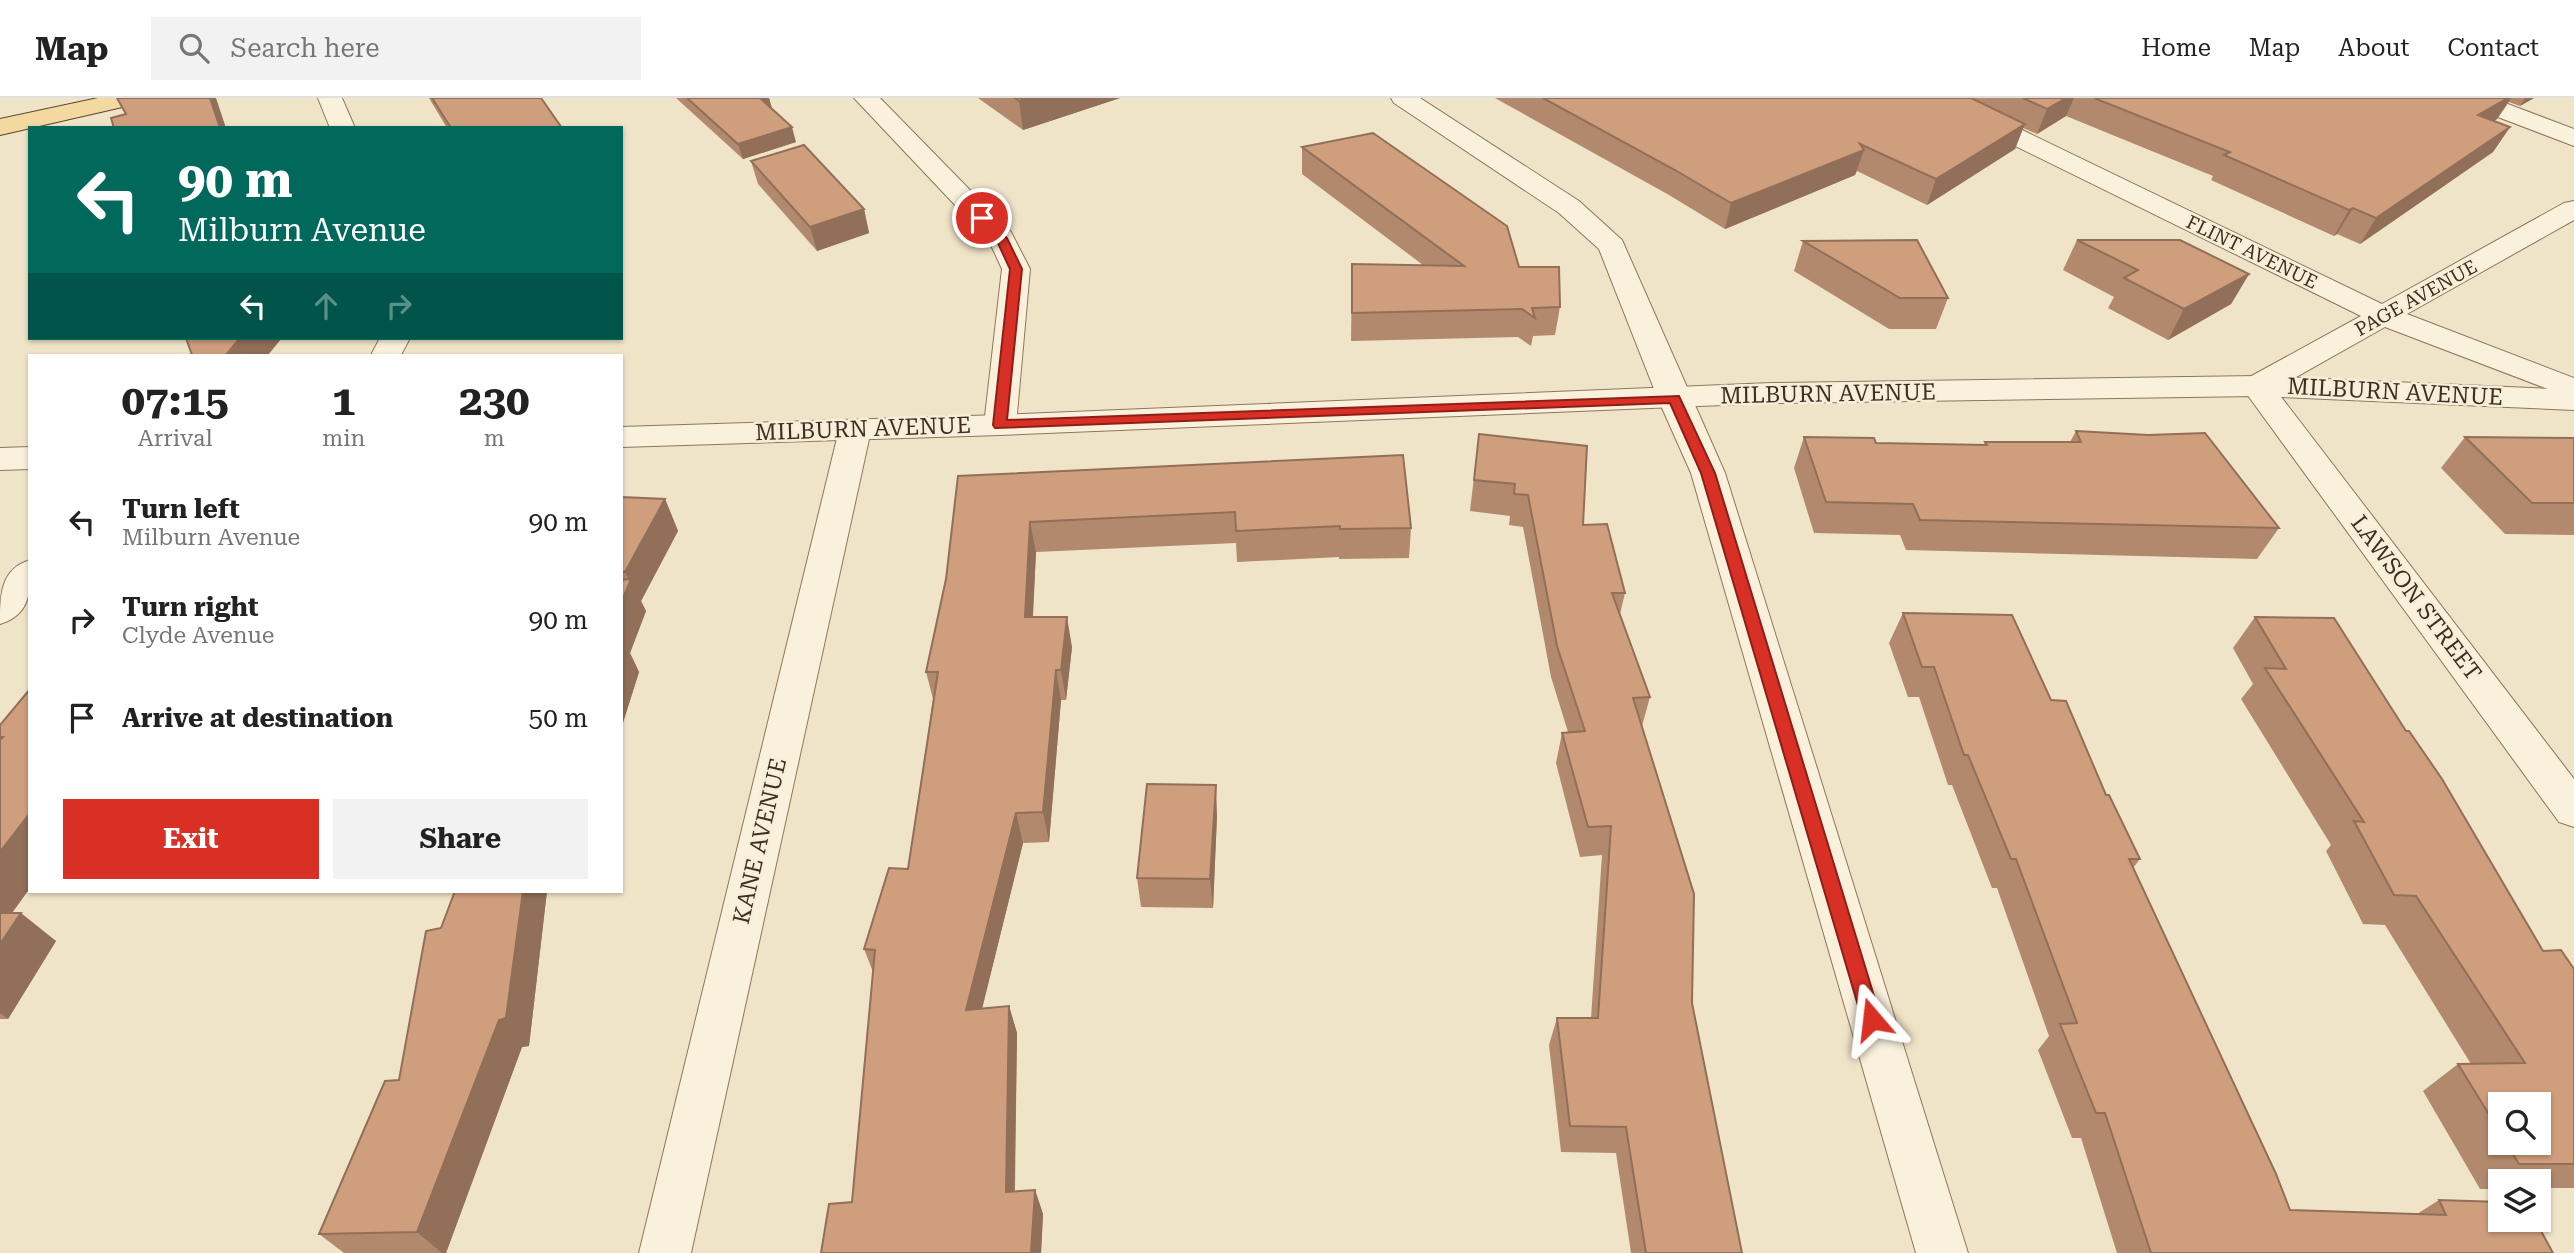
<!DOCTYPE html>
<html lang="en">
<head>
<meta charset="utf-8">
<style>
	:root { --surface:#fff; --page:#f2f2f2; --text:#222; --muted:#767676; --line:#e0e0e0; --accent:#d93025 }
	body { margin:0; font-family:"Roboto Serif",serif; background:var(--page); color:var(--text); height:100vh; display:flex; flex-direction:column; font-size:26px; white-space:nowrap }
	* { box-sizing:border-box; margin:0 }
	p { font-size:23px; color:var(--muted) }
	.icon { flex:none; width:38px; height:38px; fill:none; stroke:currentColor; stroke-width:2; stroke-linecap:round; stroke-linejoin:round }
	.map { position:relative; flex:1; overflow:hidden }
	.sheet { position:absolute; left:28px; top:256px; width:595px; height:539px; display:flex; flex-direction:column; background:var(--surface); border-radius:0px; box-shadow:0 2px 5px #0004 }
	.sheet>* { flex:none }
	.top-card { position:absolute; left:28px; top:28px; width:595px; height:214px; border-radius:0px; box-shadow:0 2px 5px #0004; background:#00695c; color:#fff; overflow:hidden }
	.controls { position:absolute; left:2488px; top:994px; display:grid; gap:14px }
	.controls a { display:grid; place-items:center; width:63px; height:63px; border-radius:0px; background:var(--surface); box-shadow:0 2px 5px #0004; font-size:35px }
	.pin { position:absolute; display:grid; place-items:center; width:60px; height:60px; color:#fff; margin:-30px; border:4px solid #fff; border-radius:50%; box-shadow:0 2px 7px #0007 }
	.me { position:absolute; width:77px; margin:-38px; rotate:343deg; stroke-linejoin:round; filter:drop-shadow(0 0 5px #0008) }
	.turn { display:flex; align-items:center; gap:24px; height:147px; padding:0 35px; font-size:32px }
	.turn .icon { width:91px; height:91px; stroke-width:2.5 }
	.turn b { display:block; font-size:49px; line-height:60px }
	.lanes { display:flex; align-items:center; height:66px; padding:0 35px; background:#0003; justify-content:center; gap:35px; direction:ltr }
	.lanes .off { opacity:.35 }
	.eta { display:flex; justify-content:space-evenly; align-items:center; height:119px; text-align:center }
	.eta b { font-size:42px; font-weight:700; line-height:49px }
	.primary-button { display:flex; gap:14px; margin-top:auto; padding:14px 35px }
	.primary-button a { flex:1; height:80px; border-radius:0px; background:var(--accent); color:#fff; font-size:28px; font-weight:700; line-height:80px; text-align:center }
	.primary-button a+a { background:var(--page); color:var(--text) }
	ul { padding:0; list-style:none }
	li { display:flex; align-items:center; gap:21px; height:98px; padding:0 35px }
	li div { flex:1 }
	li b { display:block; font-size:26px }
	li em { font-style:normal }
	header { display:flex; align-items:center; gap:42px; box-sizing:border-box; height:98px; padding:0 35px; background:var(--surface); border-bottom:2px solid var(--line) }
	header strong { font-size:33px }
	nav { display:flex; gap:38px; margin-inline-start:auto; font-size:24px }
	.search { width:490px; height:63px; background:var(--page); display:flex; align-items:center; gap:18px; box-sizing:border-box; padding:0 24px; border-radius:0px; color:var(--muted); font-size:26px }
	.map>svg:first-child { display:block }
</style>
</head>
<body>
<header>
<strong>Map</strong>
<div class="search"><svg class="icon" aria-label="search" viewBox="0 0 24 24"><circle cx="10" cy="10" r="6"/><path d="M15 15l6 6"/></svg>Search here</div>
<nav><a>Home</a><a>Map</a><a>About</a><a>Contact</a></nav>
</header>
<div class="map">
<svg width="2574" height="1155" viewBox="0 0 2574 1155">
	<rect width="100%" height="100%" fill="#f0e4c8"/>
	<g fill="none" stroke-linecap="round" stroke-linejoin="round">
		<defs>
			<g id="minor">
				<polygon points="318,0 342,0 355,30 330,30"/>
				<polygon points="854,0 880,0 1011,134 1030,171 1016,327 1011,334 1000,337 989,334 984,327 1002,171 989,143"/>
				<polygon points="1391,0 1420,0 1579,103 1622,142 1725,375 1968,1155 1916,1155 1691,375 1658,301 1599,151 1559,115 1394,5"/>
				<polygon points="1925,0 1956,0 2382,206 2564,105 2574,103 2574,122 2407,216 2574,280 2574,301 2385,229 2275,291 2574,681 2574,729 2559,724 2241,288 2246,281 2361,218 1928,5"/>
				<polygon points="2458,0 2492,0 2574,31 2574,48 2461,5"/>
				<polygon points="380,240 410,240 401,257 371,257"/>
				<polygon points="855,322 866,325 871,332 691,1155 639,1155 839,332 844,325"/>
				<path d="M30 462C30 490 33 516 0 526 0 498 0 471 30 462Z"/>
			</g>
			<g id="tertiary">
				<polygon points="2257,278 2574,292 2574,312 2257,298 1772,305 1000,337 621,349 621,329 1000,317 1772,285"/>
				<polygon points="30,349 30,371 0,372 0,350"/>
			</g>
			<polygon id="primary" points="98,0 143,0 140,5 0,37 0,21"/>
		</defs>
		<use href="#minor" stroke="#8d765c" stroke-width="2"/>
		<use href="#tertiary" stroke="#8d765c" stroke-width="2"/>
		<use href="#primary" stroke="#5b4430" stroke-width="2"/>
		<use href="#minor" fill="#faf1dc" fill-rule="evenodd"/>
		<use href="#tertiary" fill="#faf1dc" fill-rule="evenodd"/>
		<use href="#primary" fill="#f3d9a0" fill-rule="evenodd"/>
	</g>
	<g fill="#b2896c" fill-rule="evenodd">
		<polygon points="429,0 541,0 562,30 447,30"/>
		<polygon points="676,0 769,0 771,10 796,44 743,61"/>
		<polygon points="978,0 1120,0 1023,32"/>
		<polygon points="1495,0 2534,0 2520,8 2509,4 2497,21 2494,23 2510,29 2493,54 2360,146 2337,136 2334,138 2211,82 2213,78 2066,18 2037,36 2023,30 2015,51 1927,107 1857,73 1855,77 1725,131 1669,97"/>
		<polygon points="1302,49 1519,169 1560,209 1555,237 1533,238 1531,248 1518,239 1351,243 1352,166 1423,167 1302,76"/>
		<polygon points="751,63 864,111 869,135 817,153 758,86"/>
		<polygon points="2077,142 2249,176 2231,206 2168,242 2108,210 2114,199 2063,172"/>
		<polygon points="1803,143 1948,200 1936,231 1889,231 1794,173"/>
		<polygon points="2076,333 2279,430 2257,461 1906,452 1900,437 1814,435 1794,370 1804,339 1876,345 1984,347 1985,344 2070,344"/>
		<polygon points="1479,336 1583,427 1625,495 1620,516 1650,599 1642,628 1692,905 1742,1155 1631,1155 1616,1055 1561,1054 1549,947 1557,920 1591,920 1602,757 1580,759 1556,665 1562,635 1568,634 1551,579 1523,429 1509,427 1510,418 1470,413"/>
		<polygon points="2465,339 2574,340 2574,437 2505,436 2441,370"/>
		<polygon points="958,378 1411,430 1409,460 1339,461 1339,459 1237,464 1236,445 1036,454 1033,519 1072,549 1066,602 1061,602 1049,744 1023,745 982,911 1009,908 1017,935 1015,1094 1035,1092 1043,1116 1041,1155 821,1155 852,1104 873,874 864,851 908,771 933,601 926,574 946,481"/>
		<polygon points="621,399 665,401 678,433 641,503 646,513 630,555 639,574 621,631"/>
		<polygon points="1903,515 2051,602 2106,697 2140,761 2133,770 2290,1112 2417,1116 2439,1102 2553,1155 2117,1155 2081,1040 2072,1040 2038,952 2049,938 1997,790 1992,790 1952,687 1948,687 1919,599 1908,599 1889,545"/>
		<path d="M2255 519 2543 853 2574 871V1090H2539V1083H2501V1091H2480L2423 993 2458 966H2471L2385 827 2363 826 2326 753 2331 747 2241 601 2253 586 2233 550ZM2501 1006 2539 1045H2501Z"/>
		<polygon points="30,591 30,790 12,815 56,843 8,921 0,921 0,627"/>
		<polygon points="1217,717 1213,810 1141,809 1137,780"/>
		<polygon points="455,793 547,793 529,948 522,949 446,1155 344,1155 319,1136 399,982 441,830"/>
	</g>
	<g fill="#916f58">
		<polygon points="210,0 216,0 226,30 220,30"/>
		<polygon points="759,0 769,0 772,10 762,13"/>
		<polygon points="1028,0 1120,0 1023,32 1019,3"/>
		<polygon points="2066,0 2074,0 2066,18 2037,36 2047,11"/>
		<polygon points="2508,0 2511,0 2497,21 2462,42 2478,17"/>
		<polygon points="2525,0 2534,0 2520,8"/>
		<polygon points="2025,26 2015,51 1927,107 1936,81"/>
		<polygon points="792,29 796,44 743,61 738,46"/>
		<polygon points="2510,29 2493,54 2360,146 2376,120"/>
		<polygon points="1864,52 1855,77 1725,131 1731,105"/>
		<polygon points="2353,110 2337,136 2334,138 2349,112"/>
		<polygon points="864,111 869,135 817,153 810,129"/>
		<polygon points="2249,176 2231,206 2168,242 2184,211"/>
		<polygon points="240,240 282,240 268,257 227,257"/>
		<polygon points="665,401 678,433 641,503 646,513 630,555 639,574 621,631 621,505 630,484 625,474"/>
		<polygon points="1030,424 1036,454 1031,550 1025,519"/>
		<polygon points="1067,519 1072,549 1066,602 1061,572"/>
		<polygon points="1056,572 1061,602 1049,744 1043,714"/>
		<polygon points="1216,687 1217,717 1213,810 1210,781"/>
		<polygon points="30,715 30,790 0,831 0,754"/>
		<polygon points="1016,715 1023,745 975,939 966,912"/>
		<polygon points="523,793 547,793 529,948 522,949 446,1155 442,1155 417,1134"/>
		<polygon points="21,815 56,843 8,921 0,915 0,846"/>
		<polygon points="1009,908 1017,935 1014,1118 1006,1094"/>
		<polygon points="1035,1092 1043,1116 1041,1155 1031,1155"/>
	</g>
	<g fill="#cf9f7d" stroke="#916f58" stroke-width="2">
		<polygon points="117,0 210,0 220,30 114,30 111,20 126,16"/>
		<polygon points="432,0 541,0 562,30 451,30"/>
		<polygon points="687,0 760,0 792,29 738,46"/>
		<polygon points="1015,0 1028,0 1019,3"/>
		<polygon points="1543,0 1971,0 2025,26 1936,81 1860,46 1864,52 1731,105 1675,72"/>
		<polygon points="2023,0 2066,0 2047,11"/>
		<polygon points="2094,0 2508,0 2478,17 2510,29 2376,120 2353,110 2349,112 2224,57 2230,54"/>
		<polygon points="1373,35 1507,128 1519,169 1559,169 1560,209 1532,210 1535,220 1522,211 1352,215 1352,166 1464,168 1302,49"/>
		<polygon points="804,47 864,111 810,129 751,63"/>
		<polygon points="1917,142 1948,200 1900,200 1803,143"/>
		<polygon points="2077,142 2180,142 2249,176 2184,211 2124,180 2138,172"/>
		<polygon points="186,240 240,240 226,257 192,257"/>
		<polygon points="2076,333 2148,337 2205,335 2279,430 1920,422 1913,406 1826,404 1804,339 1874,340 1876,345 1987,347 1985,344 2081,344"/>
		<polygon points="1479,336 1587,348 1583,427 1607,426 1625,495 1612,495 1650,599 1633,600 1694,796 1692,905 1742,1155 1646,1155 1626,1029 1570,1028 1557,920 1598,920 1611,728 1588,729 1562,635 1585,633 1557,548 1528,397 1514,396 1515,386 1474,382"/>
		<polygon points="2465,339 2574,340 2574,405 2532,405"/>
		<polygon points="1403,357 1411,430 1340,431 1340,428 1236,433 1235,414 1030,424 1025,519 1067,519 1061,572 1056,572 1043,714 1016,715 966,912 1009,908 1006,1094 1035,1092 1031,1155 821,1155 829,1106 852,1104 875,852 864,851 889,770 908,771 938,574 926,574 946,481 958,378"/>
		<polygon points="621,399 665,401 625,474 621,474"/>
		<polygon points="631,481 621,505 621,482"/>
		<polygon points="1903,515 2012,517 2051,602 2066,603 2106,697 2109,697 2140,761 2129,761 2276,1076 2290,1112 2446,1117 2439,1102 2501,1104 2501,1122 2535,1122 2553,1155 2151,1155 2105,1015 2096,1015 2060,926 2077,925 2016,761 2011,761 1968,657 1964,657 1934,569 1922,569"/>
		<polygon points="2255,519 2334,520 2406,633 2409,633 2442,681 2543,853 2561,852 2574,871 2574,1066 2519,1066 2506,1045 2539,1045 2539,1006 2501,1006 2501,1036 2458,966 2525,965 2416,798 2394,797 2354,723 2364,724 2265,570 2286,571"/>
		<polygon points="30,591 30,715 0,754 0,642 3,639 0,639 0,627"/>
		<polygon points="1147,686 1216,687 1210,781 1137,780"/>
		<polygon points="455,793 523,793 506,920 499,922 417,1134 319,1136 385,983 399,982 426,833 441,830"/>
		<polygon points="0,815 21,815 0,846"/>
	</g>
	<polygon fill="#d93025" stroke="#8d1f18" stroke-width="2" points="978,117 986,117 1007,140 1022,171 1007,322 1679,298 1715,375 1881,921 1879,927 1872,930 1865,927 1862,921 1701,375 1670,305 995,330 993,327 1010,171 996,141 978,122"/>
	<g text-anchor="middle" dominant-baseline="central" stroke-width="5" stroke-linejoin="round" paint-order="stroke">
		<g font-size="19" fill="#3d2e20" stroke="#f7eed8">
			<text transform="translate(2252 154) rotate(26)">FLINT AVENUE</text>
			<text transform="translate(2416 200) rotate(-29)">PAGE AVENUE</text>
		</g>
		<g font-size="23" fill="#3d2e20" stroke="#f7eed8">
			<text transform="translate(2395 294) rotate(3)">MILBURN AVENUE</text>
			<text transform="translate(1828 296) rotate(-1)">MILBURN AVENUE</text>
			<text transform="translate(863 331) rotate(-2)">MILBURN AVENUE</text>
			<text transform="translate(2416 500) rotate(53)">LAWSON STREET</text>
			<text transform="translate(760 743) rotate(-77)">KANE AVENUE</text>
		</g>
	</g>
</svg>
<div class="controls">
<a><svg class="icon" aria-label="search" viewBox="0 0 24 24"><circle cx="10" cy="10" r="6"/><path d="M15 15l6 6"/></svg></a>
<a><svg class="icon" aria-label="layers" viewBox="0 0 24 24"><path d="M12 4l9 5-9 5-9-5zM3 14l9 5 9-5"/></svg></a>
</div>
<div class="pin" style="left:982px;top:120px;background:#d93025"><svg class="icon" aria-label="arrive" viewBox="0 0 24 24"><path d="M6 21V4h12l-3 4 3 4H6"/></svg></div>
<svg class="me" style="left:1872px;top:921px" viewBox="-20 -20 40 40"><path d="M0-17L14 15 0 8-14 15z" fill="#d93025" stroke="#fff" stroke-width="4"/></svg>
<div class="top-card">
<div class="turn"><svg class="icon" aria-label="left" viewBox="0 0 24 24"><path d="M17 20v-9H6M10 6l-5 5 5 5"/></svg><div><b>90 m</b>Milburn Avenue</div></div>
<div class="lanes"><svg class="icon" aria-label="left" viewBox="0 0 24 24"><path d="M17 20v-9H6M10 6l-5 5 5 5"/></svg><svg class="icon off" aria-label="ahead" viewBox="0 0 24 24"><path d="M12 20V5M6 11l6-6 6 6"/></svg><svg class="icon off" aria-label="right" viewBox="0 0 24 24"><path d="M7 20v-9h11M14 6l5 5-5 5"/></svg></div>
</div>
<section class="sheet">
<div class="eta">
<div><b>07:15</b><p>Arrival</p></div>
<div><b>1</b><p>min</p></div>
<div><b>230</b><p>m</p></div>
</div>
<ul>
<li><svg class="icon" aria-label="left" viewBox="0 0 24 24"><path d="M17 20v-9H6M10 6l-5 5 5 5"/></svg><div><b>Turn left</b><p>Milburn Avenue</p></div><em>90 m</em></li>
<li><svg class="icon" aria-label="right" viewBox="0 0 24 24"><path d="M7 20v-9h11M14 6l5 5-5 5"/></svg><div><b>Turn right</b><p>Clyde Avenue</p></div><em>90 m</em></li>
<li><svg class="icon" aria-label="arrive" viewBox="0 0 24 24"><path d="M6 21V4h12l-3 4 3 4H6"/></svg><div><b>Arrive at destination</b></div><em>50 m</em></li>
</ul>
<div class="primary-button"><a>Exit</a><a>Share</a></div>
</section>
</div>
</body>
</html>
